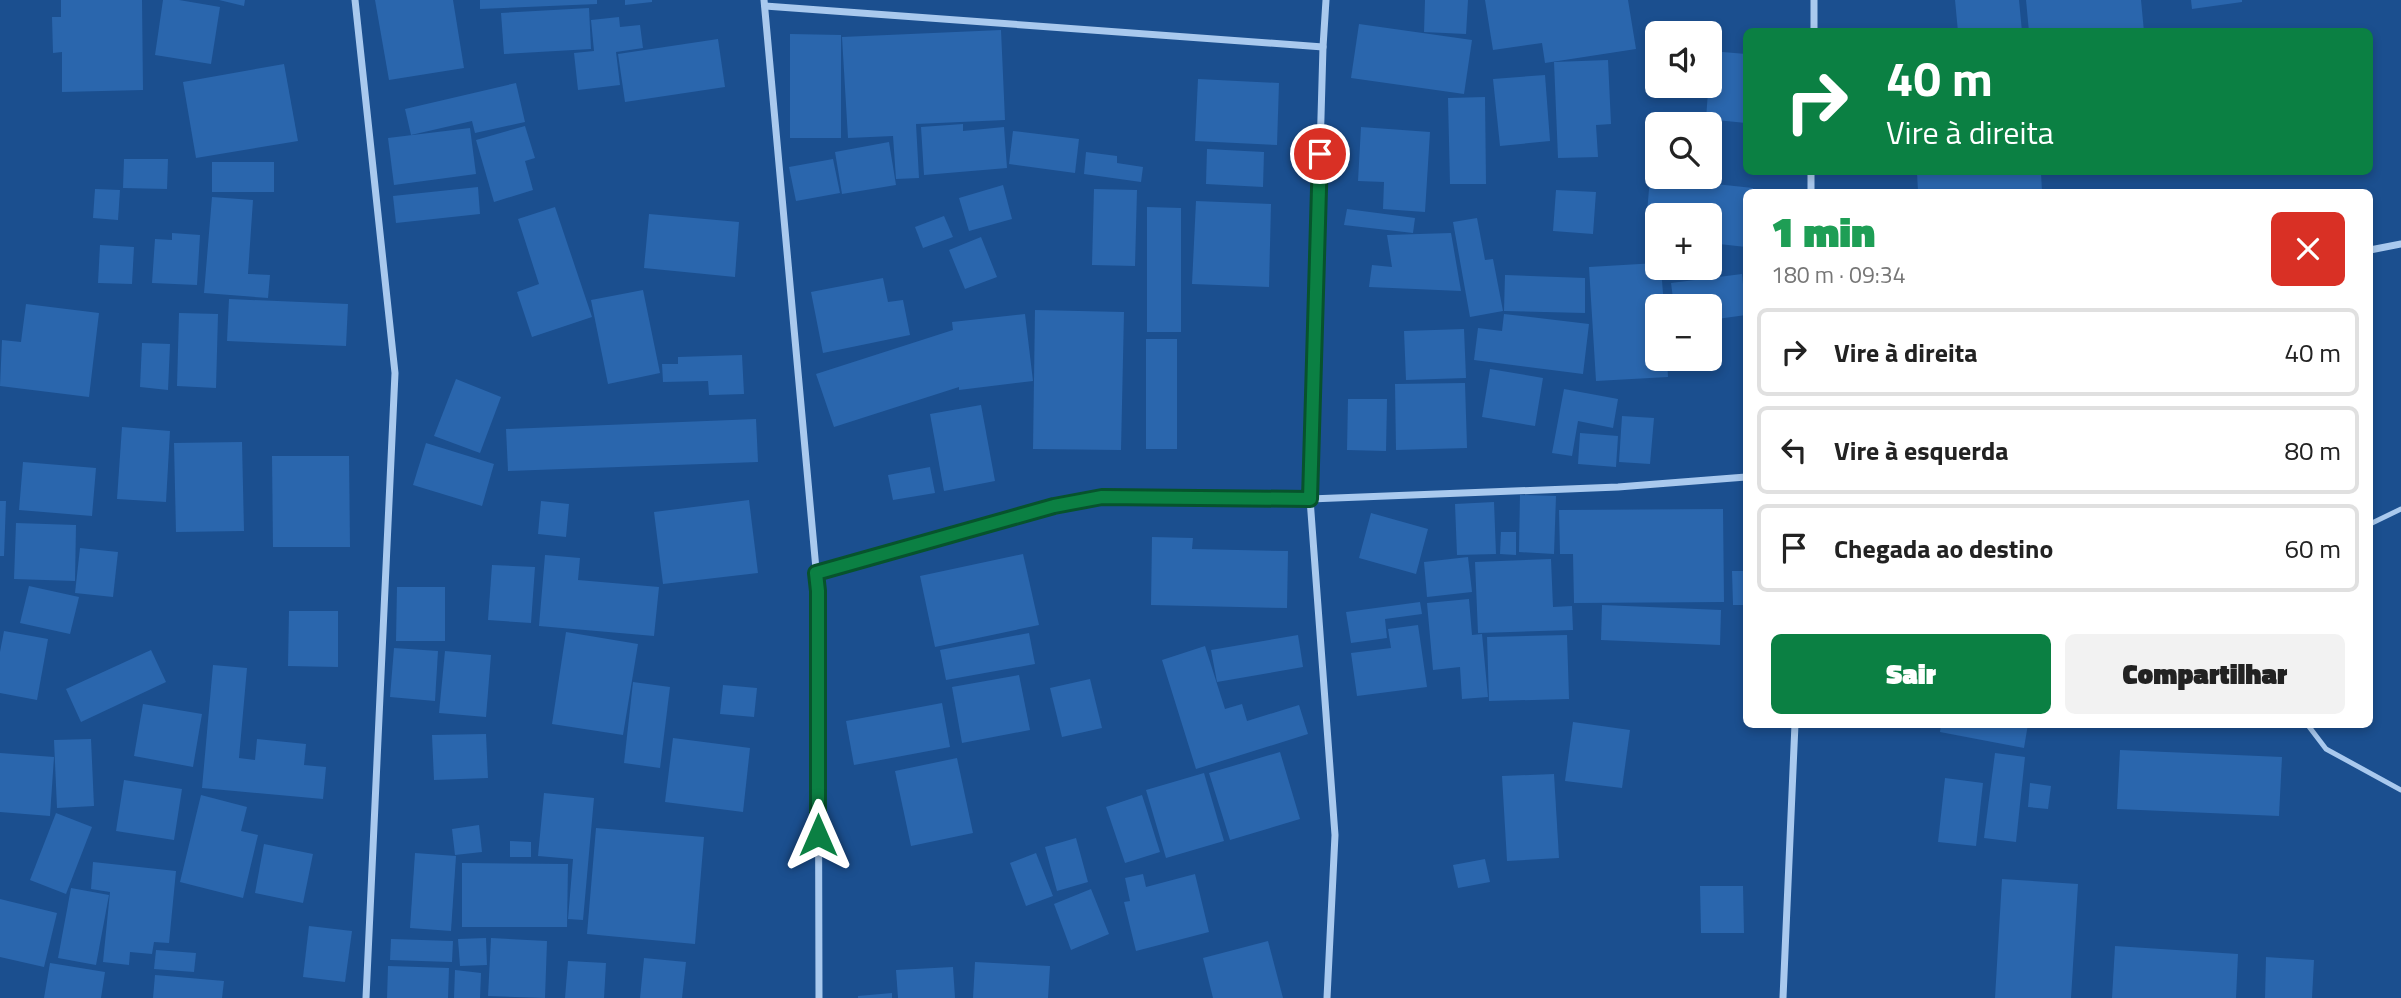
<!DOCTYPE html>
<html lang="pt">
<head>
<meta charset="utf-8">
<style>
	:root { --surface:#fff; --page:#f2f2f2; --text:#222; --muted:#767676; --line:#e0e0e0; --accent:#0b8043 }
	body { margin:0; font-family:"Titillium Web",sans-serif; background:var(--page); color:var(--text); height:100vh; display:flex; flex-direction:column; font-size:26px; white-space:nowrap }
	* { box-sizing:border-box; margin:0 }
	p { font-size:23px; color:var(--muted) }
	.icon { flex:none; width:38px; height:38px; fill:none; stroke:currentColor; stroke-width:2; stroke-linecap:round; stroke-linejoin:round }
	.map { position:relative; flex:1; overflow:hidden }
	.details { position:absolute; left:1743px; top:189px; width:630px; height:539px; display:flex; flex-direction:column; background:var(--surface); border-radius:10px; box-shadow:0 4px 10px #0003 }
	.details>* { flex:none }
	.hud { position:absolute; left:1743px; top:28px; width:630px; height:147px; border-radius:10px; box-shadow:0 4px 10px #0003; background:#0b8043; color:#fff; overflow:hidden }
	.tools { position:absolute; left:1645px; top:21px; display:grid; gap:14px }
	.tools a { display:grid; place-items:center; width:77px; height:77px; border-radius:10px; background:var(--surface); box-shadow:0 4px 10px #0003; font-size:35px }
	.pin { position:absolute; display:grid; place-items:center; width:60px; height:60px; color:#fff; margin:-30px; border:4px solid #fff; border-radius:50%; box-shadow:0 2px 7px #0007 }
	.me { position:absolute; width:77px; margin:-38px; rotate:0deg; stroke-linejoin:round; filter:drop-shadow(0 0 5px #0008) }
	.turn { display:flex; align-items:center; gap:24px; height:147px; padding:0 28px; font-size:32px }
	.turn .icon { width:91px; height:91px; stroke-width:2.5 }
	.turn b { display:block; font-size:49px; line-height:60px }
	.round { display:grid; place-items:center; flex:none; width:74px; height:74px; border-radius:10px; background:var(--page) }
	.summary { display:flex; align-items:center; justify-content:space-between; height:119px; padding:0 28px }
	h1 { font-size:42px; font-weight:800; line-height:52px; color:#1e9e55 }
	.primary-button { display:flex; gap:14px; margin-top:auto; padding:14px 28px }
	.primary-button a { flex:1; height:80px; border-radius:10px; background:var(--accent); color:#fff; font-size:28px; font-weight:800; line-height:80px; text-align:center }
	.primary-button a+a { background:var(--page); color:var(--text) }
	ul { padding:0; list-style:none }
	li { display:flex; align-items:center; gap:21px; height:88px; margin:0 14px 10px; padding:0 14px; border:4px solid var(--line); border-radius:10px }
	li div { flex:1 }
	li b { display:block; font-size:26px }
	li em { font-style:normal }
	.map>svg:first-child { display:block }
</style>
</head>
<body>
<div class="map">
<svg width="2401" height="998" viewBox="0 0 2401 998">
	<rect width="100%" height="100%" fill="#1b4f8f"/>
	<g fill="#2a66ad">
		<polygon points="61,0 142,0 143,90 62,92 62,52 53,53 52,17 61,17"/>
		<polygon points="163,0 179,0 220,7 211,64 155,55"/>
		<polygon points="219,0 245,0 244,6"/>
		<polygon points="375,0 453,0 464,68 389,80"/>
		<polygon points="480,0 597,0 597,4 480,9"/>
		<polygon points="625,0 652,0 652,2 625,5"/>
		<polygon points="1425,0 1468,0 1466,34 1424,32"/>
		<polygon points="1485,0 1628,0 1636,49 1545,63 1542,43 1493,50"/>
		<polygon points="1955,0 2019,0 2022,32 1958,32"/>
		<polygon points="2026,0 2141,0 2144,32 2029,32"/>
		<polygon points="2191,0 2242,0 2242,2 2192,9"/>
		<polygon points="589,8 591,49 504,54 501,13"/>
		<polygon points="619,17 620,27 640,25 643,48 616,52 620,85 578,90 574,53 594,51 591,20"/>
		<polygon points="1359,24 1472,40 1464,94 1351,78"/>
		<polygon points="1001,30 1005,120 916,124 919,178 896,179 893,136 848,138 842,37"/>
		<polygon points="790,34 841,35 841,138 790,138"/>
		<polygon points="718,39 725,87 625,102 618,54"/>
		<polygon points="1711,51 1746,54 1746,123 1706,119"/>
		<polygon points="1608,60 1611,124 1596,125 1598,157 1558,158 1554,62"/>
		<polygon points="284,64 298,141 196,158 183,82"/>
		<polygon points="1545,75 1550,141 1500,146 1493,79"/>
		<polygon points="1198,79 1279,83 1277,145 1195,141"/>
		<polygon points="516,83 525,122 475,133 472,121 411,135 405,109"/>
		<polygon points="1485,97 1486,184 1450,184 1448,98"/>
		<polygon points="963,124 963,131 1004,127 1007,168 924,175 921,127"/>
		<polygon points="525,126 535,158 525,161 533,190 494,202 476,140"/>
		<polygon points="1361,127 1430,132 1425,212 1383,209 1384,182 1358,181"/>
		<polygon points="470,128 476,174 394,185 388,138"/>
		<polygon points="1013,131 1079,139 1075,173 1009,164"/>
		<polygon points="889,142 896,185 842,194 835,152"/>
		<polygon points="1207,149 1264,152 1263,187 1206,184"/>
		<polygon points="1086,152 1117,156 1117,163 1143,167 1141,182 1084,174"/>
		<polygon points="124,159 168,159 167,189 123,188"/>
		<polygon points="833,159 840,193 796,201 789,167"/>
		<rect x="212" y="162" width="62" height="30"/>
		<polygon points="1917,172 2041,172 2042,192 1918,192"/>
		<polygon points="1650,177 1753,188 1753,192 1746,192 1746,247 1710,243 1710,215 1657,215 1657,238 1645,237"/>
		<polygon points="1003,185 1012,219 969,231 959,198"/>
		<polygon points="478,187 480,214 396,223 393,196"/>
		<polygon points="95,189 120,190 118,220 93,218"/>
		<polygon points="1094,189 1137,190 1135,266 1092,265"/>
		<polygon points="1556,190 1596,192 1593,234 1553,231"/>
		<polygon points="212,197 253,200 248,274 270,275 268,298 204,293"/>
		<polygon points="1196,201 1271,204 1269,287 1192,284"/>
		<polygon points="555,207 592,317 532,337 517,292 539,284 518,219"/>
		<polygon points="1147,207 1181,208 1181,332 1147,332"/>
		<polygon points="1347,209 1415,218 1413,233 1344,225"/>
		<polygon points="649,214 739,222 735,277 644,268"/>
		<polygon points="944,216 953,237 923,248 915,227"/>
		<polygon points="1477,218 1485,260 1493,259 1503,311 1470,317 1453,222"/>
		<polygon points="172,233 200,235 197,285 152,283 155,239 172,240"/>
		<polygon points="1451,233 1461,291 1369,287 1372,265 1392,267 1387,235"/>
		<polygon points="981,237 997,277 965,289 949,250"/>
		<polygon points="100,245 134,247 132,284 98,283"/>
		<polygon points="1657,263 1657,268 1661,268 1664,306 1657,306 1657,359 1667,359 1668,377 1596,381 1589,267"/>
		<polygon points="1742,274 1746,315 1710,320 1710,306 1674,306 1671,283"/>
		<polygon points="1505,275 1585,278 1585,313 1504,311"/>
		<polygon points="883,278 888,302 903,300 910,335 823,353 811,292"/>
		<polygon points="643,290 660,373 608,384 591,300"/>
		<polygon points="229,299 348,304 346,346 227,341"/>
		<polygon points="26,304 99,313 89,397 0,386 2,340 21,342"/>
		<polygon points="1035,310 1124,312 1121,450 1033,449"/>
		<polygon points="179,313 218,314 216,388 177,386"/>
		<polygon points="1025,314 1033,381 959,390 959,387 834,427 816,374 953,330 952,322"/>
		<polygon points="1504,314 1589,324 1583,374 1474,360 1478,328 1502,331"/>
		<polygon points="1464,329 1466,378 1406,380 1404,331"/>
		<rect x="1146" y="339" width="31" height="110"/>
		<polygon points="142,343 170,344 168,390 140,387"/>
		<polygon points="742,355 744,394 709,395 708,381 663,382 662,364 678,364 678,357"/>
		<polygon points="1490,369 1543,378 1535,426 1482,417"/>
		<polygon points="456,379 501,397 480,453 434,436"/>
		<polygon points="1465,383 1467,448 1396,450 1395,384"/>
		<polygon points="1564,389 1618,399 1613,428 1578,421 1572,456 1552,453"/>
		<polygon points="1348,399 1387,399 1386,451 1347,450"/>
		<polygon points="981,405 995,481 944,491 930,414"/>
		<polygon points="1622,416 1654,418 1650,464 1619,462"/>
		<polygon points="756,419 758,462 508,471 506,429"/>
		<polygon points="122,427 170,431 166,502 117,499"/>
		<polygon points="1580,433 1618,436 1616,467 1578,464"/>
		<polygon points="242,442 244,531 176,532 174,443"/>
		<polygon points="426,443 494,464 482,506 413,485"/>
		<polygon points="272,456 349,456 350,547 273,547"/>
		<polygon points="23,462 96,468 92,516 19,510"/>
		<polygon points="930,467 935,493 893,500 888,475"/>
		<polygon points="1520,495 1556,496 1554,554 1519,552"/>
		<polygon points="749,500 758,573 663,584 654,512"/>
		<polygon points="0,501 6,501 4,556 0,556"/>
		<polygon points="541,501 569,504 566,537 538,534"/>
		<polygon points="1494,502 1496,554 1457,555 1455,504"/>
		<polygon points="1723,509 1724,602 1574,603 1573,554 1560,554 1559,510"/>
		<polygon points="1371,513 1428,529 1416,574 1359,558"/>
		<polygon points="16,523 76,525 75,581 14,579"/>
		<polygon points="1501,532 1516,532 1516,555 1500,554"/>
		<polygon points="1152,537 1193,538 1192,549 1288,551 1287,608 1151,605"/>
		<polygon points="80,548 118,552 113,597 75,593"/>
		<polygon points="1023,554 1039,625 935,647 920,576"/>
		<polygon points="545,555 580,558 578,580 659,587 654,636 539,626"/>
		<polygon points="1468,557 1472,592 1427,597 1424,562"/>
		<polygon points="1551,559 1553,607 1572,606 1573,630 1478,633 1475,562"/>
		<polygon points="492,565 535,567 531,623 488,620"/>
		<polygon points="1732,571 1746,571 1746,605 1733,605"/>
		<polygon points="29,586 79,597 70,634 20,623"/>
		<polygon points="397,587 445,587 445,641 396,641"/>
		<polygon points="1469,599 1472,635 1482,634 1488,697 1462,699 1460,667 1433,670 1427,603"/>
		<polygon points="1420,602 1422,614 1385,619 1387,638 1351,643 1346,612"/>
		<polygon points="1602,605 1721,610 1720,645 1601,640"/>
		<polygon points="289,611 338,611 338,667 288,666"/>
		<polygon points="1418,625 1427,687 1357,696 1351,653 1391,648 1388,629"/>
		<polygon points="4,631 48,639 37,700 0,693 0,652"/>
		<polygon points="566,632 638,644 623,735 552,724"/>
		<polygon points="1029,633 1035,664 946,680 940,650"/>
		<polygon points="1298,635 1303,667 1217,682 1211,650"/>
		<polygon points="1567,635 1569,699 1489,701 1487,637"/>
		<polygon points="1205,646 1225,709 1242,704 1247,721 1299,705 1308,734 1196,769 1162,660"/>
		<polygon points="394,648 438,651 435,701 390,697"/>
		<polygon points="151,650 166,682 81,722 66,689"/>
		<polygon points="445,651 491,655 486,717 439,713"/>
		<polygon points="213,665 247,668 239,758 255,760 257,739 306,744 304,765 326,767 323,799 202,788"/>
		<polygon points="1019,675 1030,730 962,743 952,687"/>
		<polygon points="1090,679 1102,728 1062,737 1050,688"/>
		<polygon points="633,682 670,687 660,768 624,763"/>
		<polygon points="723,685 757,688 754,717 720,714"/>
		<polygon points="942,703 950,747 854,765 846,721"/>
		<polygon points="143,704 202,714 193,767 134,756"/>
		<polygon points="1573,722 1630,730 1622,788 1565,781"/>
		<polygon points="1941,724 2028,724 2024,748 1940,732"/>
		<polygon points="486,734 488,778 434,780 432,735"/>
		<polygon points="673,738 750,748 743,812 665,802"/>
		<polygon points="91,739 94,806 57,808 54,740"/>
		<polygon points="2120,750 2282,757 2279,816 2117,809"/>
		<polygon points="1280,752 1300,819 1230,840 1209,773"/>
		<polygon points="0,753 54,757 50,816 0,812"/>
		<polygon points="1995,753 2025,757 2016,842 1984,838"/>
		<polygon points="957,758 973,833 911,846 895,771"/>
		<polygon points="1204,773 1224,841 1166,858 1146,790"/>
		<polygon points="1554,774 1559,858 1507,861 1502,776"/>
		<polygon points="1945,778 1983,783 1976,846 1938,842"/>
		<polygon points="124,780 182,789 174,840 116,831"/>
		<polygon points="2030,783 2051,786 2048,809 2028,807"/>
		<polygon points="544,793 594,798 583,920 568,919 573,859 538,856"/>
		<polygon points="201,795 247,807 241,831 258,835 243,898 180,882"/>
		<polygon points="1142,795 1160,852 1125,863 1106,807"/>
		<polygon points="56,813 92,827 66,894 30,880"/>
		<polygon points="479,825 482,852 455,855 452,829"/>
		<polygon points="596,828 704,837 695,944 587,934"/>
		<polygon points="1076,838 1088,882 1057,891 1045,847"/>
		<polygon points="510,841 531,842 531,857 510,857"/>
		<polygon points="264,844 313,854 303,903 255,893"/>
		<polygon points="415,853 456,856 451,931 410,928"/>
		<polygon points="1036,853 1053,896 1026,906 1010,863"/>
		<polygon points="1485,859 1490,882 1458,888 1453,865"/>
		<polygon points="93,862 176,871 169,943 154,942 152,954 130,952 129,965 103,962 110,892 91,889"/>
		<polygon points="462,863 568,864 567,927 462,927"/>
		<polygon points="1143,874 1146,887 1195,874 1209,932 1136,951 1124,902 1130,901 1125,878"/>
		<polygon points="2002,879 2078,884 2071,998 1995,998"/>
		<polygon points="1700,886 1743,886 1744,933 1701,933"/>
		<polygon points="71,888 109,895 96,965 58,958"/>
		<polygon points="1091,889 1109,934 1071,950 1054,904"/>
		<polygon points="0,899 57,913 44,967 0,957"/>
		<polygon points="309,926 352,931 345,982 303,977"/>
		<polygon points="486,938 487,965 460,966 458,939"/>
		<polygon points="491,938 547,941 545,998 488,996"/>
		<polygon points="391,939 453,941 452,962 390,960"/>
		<polygon points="1268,941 1283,998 1213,998 1203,958"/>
		<polygon points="2115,946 2238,954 2236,998 2112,998"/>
		<polygon points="156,950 196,953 194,972 154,969"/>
		<polygon points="2266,957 2314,960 2312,998 2265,998"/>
		<polygon points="644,958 686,962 682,998 640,998"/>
		<polygon points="568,961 606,963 604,998 565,998"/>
		<polygon points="975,962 1050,966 1048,998 973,998"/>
		<polygon points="50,963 105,972 101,998 44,998"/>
		<polygon points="388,966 449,968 448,998 387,998"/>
		<polygon points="953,967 955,998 898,998 896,970"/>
		<polygon points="455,970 481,973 480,998 454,998"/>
		<polygon points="155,975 224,981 222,998 153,998"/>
		<polygon points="892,993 892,998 858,998 858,996"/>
	</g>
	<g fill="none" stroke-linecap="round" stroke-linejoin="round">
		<g stroke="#a9c9ee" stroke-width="5">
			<polyline points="2370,524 2401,509"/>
			<polyline points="2307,724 2326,749 2401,790"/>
		</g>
		<g stroke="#a9c9ee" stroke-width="7">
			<polyline points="355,0 395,373 366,998"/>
			<polyline points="764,0 818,591 819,998"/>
			<polyline points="1326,0 1323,47 1310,499 1335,835 1327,998"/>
			<polyline points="765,6 1323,47"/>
			<polyline points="1814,32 1814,0"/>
			<polyline points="1811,192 1811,172"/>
			<polyline points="2370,250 2401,244"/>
			<polyline points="816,573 1054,506 1102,497 1310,499 1618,487 1746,477"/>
			<polyline points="1783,998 1795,724"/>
		</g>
	</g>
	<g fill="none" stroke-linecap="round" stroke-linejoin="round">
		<defs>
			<polyline id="route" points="818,835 818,591 816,573 1054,506 1102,497 1310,499 1320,154"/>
		</defs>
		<use href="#route" stroke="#07532c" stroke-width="18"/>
		<use href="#route" stroke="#0b8043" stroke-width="12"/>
	</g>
</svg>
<div class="tools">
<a><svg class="icon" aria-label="sound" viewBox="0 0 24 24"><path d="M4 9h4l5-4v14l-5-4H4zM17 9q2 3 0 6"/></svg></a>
<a><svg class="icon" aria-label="search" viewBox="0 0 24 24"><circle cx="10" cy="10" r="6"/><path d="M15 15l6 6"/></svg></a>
<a>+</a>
<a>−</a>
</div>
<div class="pin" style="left:1320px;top:154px;background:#d93025"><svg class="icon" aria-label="arrive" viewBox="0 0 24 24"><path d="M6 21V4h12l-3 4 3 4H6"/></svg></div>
<svg class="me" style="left:818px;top:835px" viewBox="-20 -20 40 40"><path d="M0-17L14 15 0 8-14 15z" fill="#0b8043" stroke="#fff" stroke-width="4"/></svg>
<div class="hud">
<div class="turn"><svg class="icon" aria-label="right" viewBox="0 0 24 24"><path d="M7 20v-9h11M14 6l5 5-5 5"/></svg><div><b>40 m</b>Vire à direita</div></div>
</div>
<section class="details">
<div class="summary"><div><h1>1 min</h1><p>180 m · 09:34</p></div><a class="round" style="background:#d93025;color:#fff"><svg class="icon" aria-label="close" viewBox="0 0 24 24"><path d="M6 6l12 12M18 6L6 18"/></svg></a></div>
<ul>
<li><svg class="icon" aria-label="right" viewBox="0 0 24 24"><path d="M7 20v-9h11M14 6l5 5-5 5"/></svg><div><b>Vire à direita</b></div><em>40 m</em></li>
<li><svg class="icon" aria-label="left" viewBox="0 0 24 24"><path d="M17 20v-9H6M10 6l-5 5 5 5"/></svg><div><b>Vire à esquerda</b></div><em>80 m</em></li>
<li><svg class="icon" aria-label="arrive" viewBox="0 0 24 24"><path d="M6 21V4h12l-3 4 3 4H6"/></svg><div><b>Chegada ao destino</b></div><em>60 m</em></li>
</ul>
<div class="primary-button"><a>Sair</a><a>Compartilhar</a></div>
</section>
</div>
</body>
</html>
